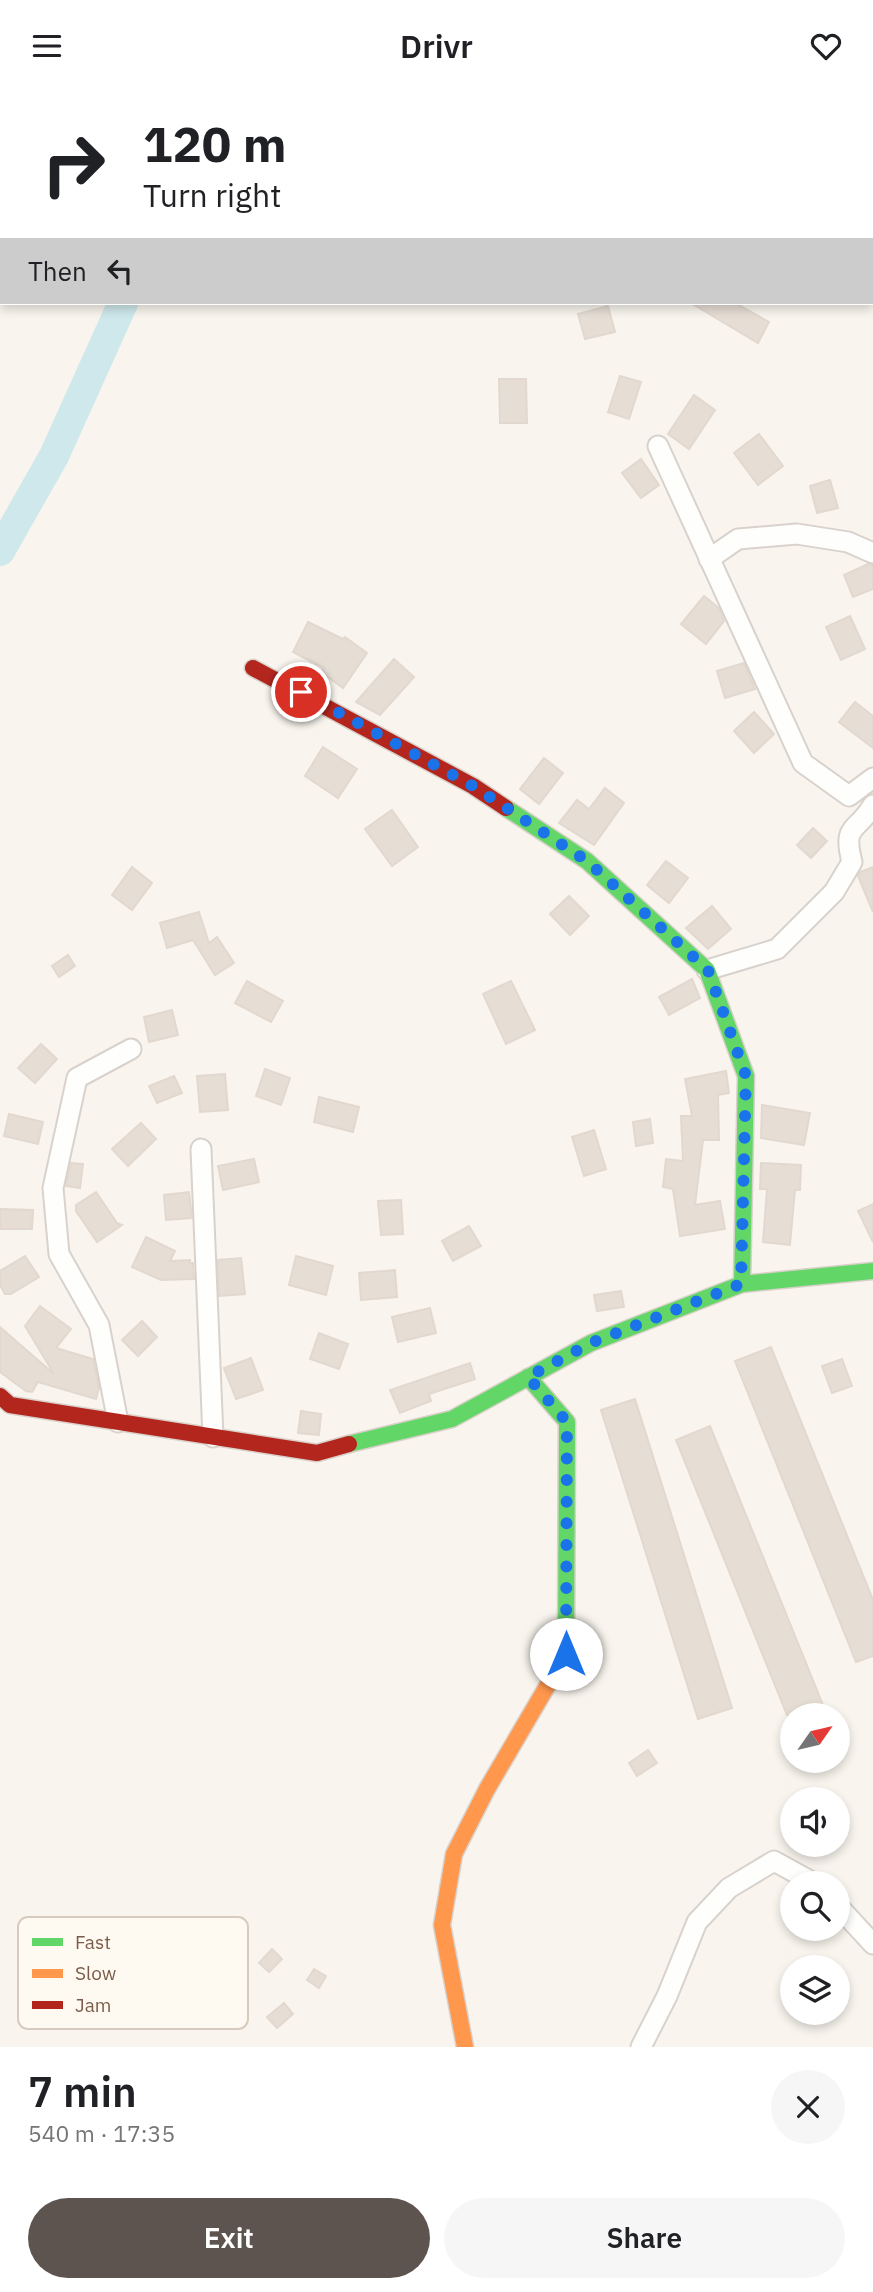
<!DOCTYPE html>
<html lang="en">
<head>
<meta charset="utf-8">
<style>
	:root { --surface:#fff; --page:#f6f6f6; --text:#202124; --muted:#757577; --accent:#5d544f }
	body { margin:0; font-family:"IBM Plex Sans",sans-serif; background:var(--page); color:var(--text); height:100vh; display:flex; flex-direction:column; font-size:26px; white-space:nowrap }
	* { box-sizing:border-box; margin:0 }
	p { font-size:23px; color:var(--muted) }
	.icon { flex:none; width:38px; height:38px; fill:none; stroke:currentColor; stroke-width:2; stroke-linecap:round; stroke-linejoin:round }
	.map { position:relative; height:1956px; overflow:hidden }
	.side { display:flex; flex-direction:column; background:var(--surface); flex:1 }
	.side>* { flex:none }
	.guide { position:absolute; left:0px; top:0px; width:873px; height:214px; box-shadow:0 4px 10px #0003; background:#fff; color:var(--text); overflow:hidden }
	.needle { width:46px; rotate:56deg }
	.tools { position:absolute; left:780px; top:1612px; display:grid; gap:14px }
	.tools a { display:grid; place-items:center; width:70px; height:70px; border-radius:50%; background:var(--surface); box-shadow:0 4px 10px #0003; font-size:35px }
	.pin { position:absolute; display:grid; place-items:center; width:60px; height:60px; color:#fff; margin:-30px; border:4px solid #fff; border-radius:50%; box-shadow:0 2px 7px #0007 }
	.me { position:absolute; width:77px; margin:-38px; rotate:0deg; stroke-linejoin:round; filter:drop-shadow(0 0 5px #0008) }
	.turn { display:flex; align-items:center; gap:24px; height:147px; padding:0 28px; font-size:32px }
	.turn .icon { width:91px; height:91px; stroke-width:2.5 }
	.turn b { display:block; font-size:49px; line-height:60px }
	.then { display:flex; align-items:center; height:66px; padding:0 28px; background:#0003; gap:14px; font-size:26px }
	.round { display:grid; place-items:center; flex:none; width:74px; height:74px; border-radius:37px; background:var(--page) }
	.head { display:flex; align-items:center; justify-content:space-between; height:119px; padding:0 28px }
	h1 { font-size:42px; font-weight:600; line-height:52px }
	.primary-button { display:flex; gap:14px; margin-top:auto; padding:14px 28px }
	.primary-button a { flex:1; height:80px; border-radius:42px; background:var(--accent); color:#fff; font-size:28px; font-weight:600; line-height:80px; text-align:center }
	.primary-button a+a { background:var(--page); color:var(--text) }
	header { display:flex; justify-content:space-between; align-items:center; height:91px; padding:0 28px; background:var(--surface); font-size:32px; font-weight:600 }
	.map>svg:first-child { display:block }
</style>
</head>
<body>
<header><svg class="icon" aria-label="menu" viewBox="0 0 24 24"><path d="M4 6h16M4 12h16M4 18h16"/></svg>Drivr<svg class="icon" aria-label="heart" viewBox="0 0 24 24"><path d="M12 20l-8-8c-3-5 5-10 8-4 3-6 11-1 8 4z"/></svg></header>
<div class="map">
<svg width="873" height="1956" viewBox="0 0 873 1956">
	<rect width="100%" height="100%" fill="#f9f5ee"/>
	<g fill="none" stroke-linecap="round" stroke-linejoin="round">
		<g stroke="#cee8eb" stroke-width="30">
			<polyline points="190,2 192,0"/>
			<polyline points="0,460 54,365 123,212"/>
		</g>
	</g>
	<g fill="#e6ddd5" stroke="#e2d8cf" stroke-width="2">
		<polygon points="691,212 735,212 769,231 758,252"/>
		<polygon points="608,215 615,241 585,248 578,223"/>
		<polygon points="620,285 641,291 629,328 608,321"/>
		<polygon points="499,288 526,288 527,332 500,332"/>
		<polygon points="694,304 715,319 689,358 668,343"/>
		<polygon points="759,343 783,375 758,394 734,362"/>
		<polygon points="641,368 659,394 641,407 622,382"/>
		<polygon points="830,389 838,417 817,422 810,395"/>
		<polygon points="868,473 873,474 873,498 853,506 844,484"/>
		<polygon points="704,505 719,517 724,530 706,553 681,533"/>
		<polygon points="850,525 865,558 841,569 826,536"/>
		<polygon points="308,531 343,548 345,546 367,562 343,597 321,581 324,577 293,561"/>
		<polygon points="394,568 414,586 380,624 356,611"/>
		<polygon points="744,572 755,598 725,607 717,580"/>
		<polygon points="855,611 873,625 873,657 839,631"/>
		<polygon points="754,621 774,643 754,662 734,640"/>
		<polygon points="323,656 357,678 338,707 305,685"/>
		<polygon points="544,667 563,682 539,713 520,698"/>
		<polygon points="605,697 624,712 594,754 559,732 577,709 589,718"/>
		<polygon points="392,719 418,756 392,775 365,738"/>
		<polygon points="813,737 827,750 811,767 797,754"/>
		<polygon points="666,770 688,787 669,812 647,794"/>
		<polygon points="132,776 152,792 132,819 112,804"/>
		<polygon points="873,776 873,821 858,785 860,781"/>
		<polygon points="569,805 589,825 570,844 550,823"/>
		<polygon points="712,815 731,838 708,858 686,837"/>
		<polygon points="199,821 209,852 217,846 234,872 215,884 193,849 167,857 160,832"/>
		<polygon points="68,864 75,875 59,886 52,875"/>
		<polygon points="692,888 700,907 669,924 659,906"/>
		<polygon points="247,890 283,910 271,931 235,912"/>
		<polygon points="511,890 535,939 506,953 483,903"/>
		<polygon points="172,919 178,944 149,951 144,926"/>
		<polygon points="41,953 57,968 35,992 18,977"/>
		<polygon points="265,978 290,987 281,1014 256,1005"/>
		<polygon points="726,980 729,1002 718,1004 719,1049 703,1049 695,1114 720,1110 725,1138 680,1145 673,1098 663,1096 666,1068 683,1070 681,1025 692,1025 685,988"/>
		<polygon points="225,983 228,1019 200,1021 197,985"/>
		<polygon points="174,985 182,1002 157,1012 149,995"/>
		<polygon points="319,1006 359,1016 353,1041 314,1031"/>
		<polygon points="762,1014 810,1022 804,1054 761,1047"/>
		<polygon points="9,1023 43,1031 38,1053 4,1045"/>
		<polygon points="650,1028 653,1052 636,1055 633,1031"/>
		<polygon points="141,1032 156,1048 128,1075 112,1058"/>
		<polygon points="594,1039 606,1078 584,1085 572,1046"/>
		<polygon points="254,1068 259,1091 223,1099 218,1075"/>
		<polygon points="71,1072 83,1073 80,1097 66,1095"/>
		<polygon points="761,1072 801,1074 800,1099 795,1099 790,1154 763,1151 767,1098 760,1098"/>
		<polygon points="96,1101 117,1132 122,1134 97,1151 76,1120 76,1114"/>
		<polygon points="189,1101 192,1127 166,1129 164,1104"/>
		<polygon points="401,1109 403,1143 381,1144 378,1110"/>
		<polygon points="873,1113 873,1151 858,1120"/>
		<polygon points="0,1118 33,1119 32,1138 0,1138"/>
		<polygon points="469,1135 481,1155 453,1170 442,1150"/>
		<polygon points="146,1146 175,1160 170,1170 190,1169 190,1172 193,1172 194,1188 161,1189 132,1176"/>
		<polygon points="25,1165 39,1186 11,1203 5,1203 0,1194 0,1180"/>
		<polygon points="296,1165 333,1175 326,1204 289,1194"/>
		<polygon points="241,1167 245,1203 219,1205 218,1169"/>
		<polygon points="395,1179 397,1206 361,1209 359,1182"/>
		<polygon points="621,1200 624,1216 597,1220 594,1204"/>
		<polygon points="40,1215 71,1238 56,1257 93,1268 99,1297 96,1308 38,1291 32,1301 26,1300 0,1281 0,1236 54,1283 25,1235"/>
		<polygon points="430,1217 436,1242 398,1251 392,1226"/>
		<polygon points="142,1230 157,1246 138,1265 122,1249"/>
		<polygon points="319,1242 348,1253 339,1278 310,1268"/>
		<polygon points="771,1256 873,1509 873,1565 856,1571 735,1270"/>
		<polygon points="251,1267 263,1299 236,1308 224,1277"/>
		<polygon points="842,1268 852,1295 832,1302 822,1275"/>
		<polygon points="470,1272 475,1288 429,1303 431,1310 400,1322 390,1299"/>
		<polygon points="635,1308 732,1617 698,1628 601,1319"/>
		<polygon points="301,1320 321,1323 319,1344 298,1342"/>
		<polygon points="710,1335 827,1624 787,1624 676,1349"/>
		<polygon points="648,1659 657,1672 637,1685 629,1672"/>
		<polygon points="272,1858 282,1868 269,1881 259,1872"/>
		<polygon points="314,1878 326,1885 319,1897 307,1889"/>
		<polygon points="284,1912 293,1923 277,1937 267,1926"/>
	</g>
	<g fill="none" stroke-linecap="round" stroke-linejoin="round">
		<defs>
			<g id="street">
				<polyline points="658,355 803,672 849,705 873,687"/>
				<polyline points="709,468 738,448 797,443 848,451 873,462"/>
				<path d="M707 879 777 858 834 801 852 771C842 732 857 742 873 714"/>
				<polyline points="201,1058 213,1346"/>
				<polyline points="118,1331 99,1234 59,1163 53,1097 77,987 131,958"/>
				<polyline points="838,1815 873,1853"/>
				<polyline points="641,1956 667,1905 697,1831 729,1797 774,1770 814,1792"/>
			</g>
			<g id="fast">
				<polyline points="506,717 587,770 707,879 746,985 742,1193"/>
				<polyline points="528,1286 567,1331 566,1556"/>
				<polyline points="349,1353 452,1328 591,1252 742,1193 873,1180"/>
			</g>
			<polyline id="slow" points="465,1956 442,1834 454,1763 487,1698 566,1563 566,1556"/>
			<g id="jam">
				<polyline points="253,577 473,695 506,717"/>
				<polyline points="0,1305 10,1314 317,1362 349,1353"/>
			</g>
		</defs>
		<use href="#street" stroke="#d9d2cc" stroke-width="23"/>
		<use href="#fast" stroke="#d9d1c9" stroke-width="19"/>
		<use href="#slow" stroke="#d9d1c9" stroke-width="19"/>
		<use href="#jam" stroke="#d9d1c9" stroke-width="19"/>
		<use href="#street" stroke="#fefefc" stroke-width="19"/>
		<use href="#fast" stroke="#63d668" stroke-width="16"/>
		<use href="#slow" stroke="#ff974d" stroke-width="16"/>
		<use href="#jam" stroke="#b3261e" stroke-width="16"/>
	</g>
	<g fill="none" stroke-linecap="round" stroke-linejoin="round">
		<polyline stroke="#1a73e8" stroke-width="12" stroke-dasharray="0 21.6" points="301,601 473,695 587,770 708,879 746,985 741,1193 591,1252 528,1286 567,1331 566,1563"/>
	</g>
	<rect x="18" y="1826" width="230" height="112" rx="10" fill="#fffaf1" stroke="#d7cbbf" stroke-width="2"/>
	<rect x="32" y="1847" width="31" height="8" fill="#63d668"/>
	<rect x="32" y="1878" width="31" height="9" fill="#ff974d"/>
	<rect x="32" y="1910" width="31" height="8" fill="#b3261e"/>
	<g font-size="19" fill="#7b5c4a">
		<text x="75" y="1858">Fast</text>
		<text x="75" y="1889">Slow</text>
		<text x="75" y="1921">Jam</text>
	</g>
</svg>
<div class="tools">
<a><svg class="needle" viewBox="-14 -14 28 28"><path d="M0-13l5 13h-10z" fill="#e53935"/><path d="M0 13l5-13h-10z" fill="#757577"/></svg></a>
<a><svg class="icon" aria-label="sound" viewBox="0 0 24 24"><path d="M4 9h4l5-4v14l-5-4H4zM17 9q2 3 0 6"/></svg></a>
<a><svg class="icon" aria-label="search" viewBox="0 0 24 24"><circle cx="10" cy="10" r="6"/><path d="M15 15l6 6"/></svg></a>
<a><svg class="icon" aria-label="layers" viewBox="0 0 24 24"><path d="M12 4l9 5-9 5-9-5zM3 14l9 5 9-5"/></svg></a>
</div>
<div class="pin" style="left:301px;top:601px;background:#d93025"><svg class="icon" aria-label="arrive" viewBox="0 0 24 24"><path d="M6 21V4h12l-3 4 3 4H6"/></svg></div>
<svg class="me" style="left:566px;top:1563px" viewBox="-20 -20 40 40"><circle r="19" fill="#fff"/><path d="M0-13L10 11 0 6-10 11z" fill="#1a73e8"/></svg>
<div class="guide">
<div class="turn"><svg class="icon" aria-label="right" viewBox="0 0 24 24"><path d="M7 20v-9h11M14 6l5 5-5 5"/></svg><div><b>120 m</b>Turn right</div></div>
<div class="then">Then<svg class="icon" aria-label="left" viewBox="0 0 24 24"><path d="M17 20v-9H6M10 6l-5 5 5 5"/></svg></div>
</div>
</div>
<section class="side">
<div class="head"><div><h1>7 min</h1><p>540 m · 17:35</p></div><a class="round"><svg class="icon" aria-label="close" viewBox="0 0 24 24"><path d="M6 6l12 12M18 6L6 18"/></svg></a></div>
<div class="primary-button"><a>Exit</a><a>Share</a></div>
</section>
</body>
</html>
